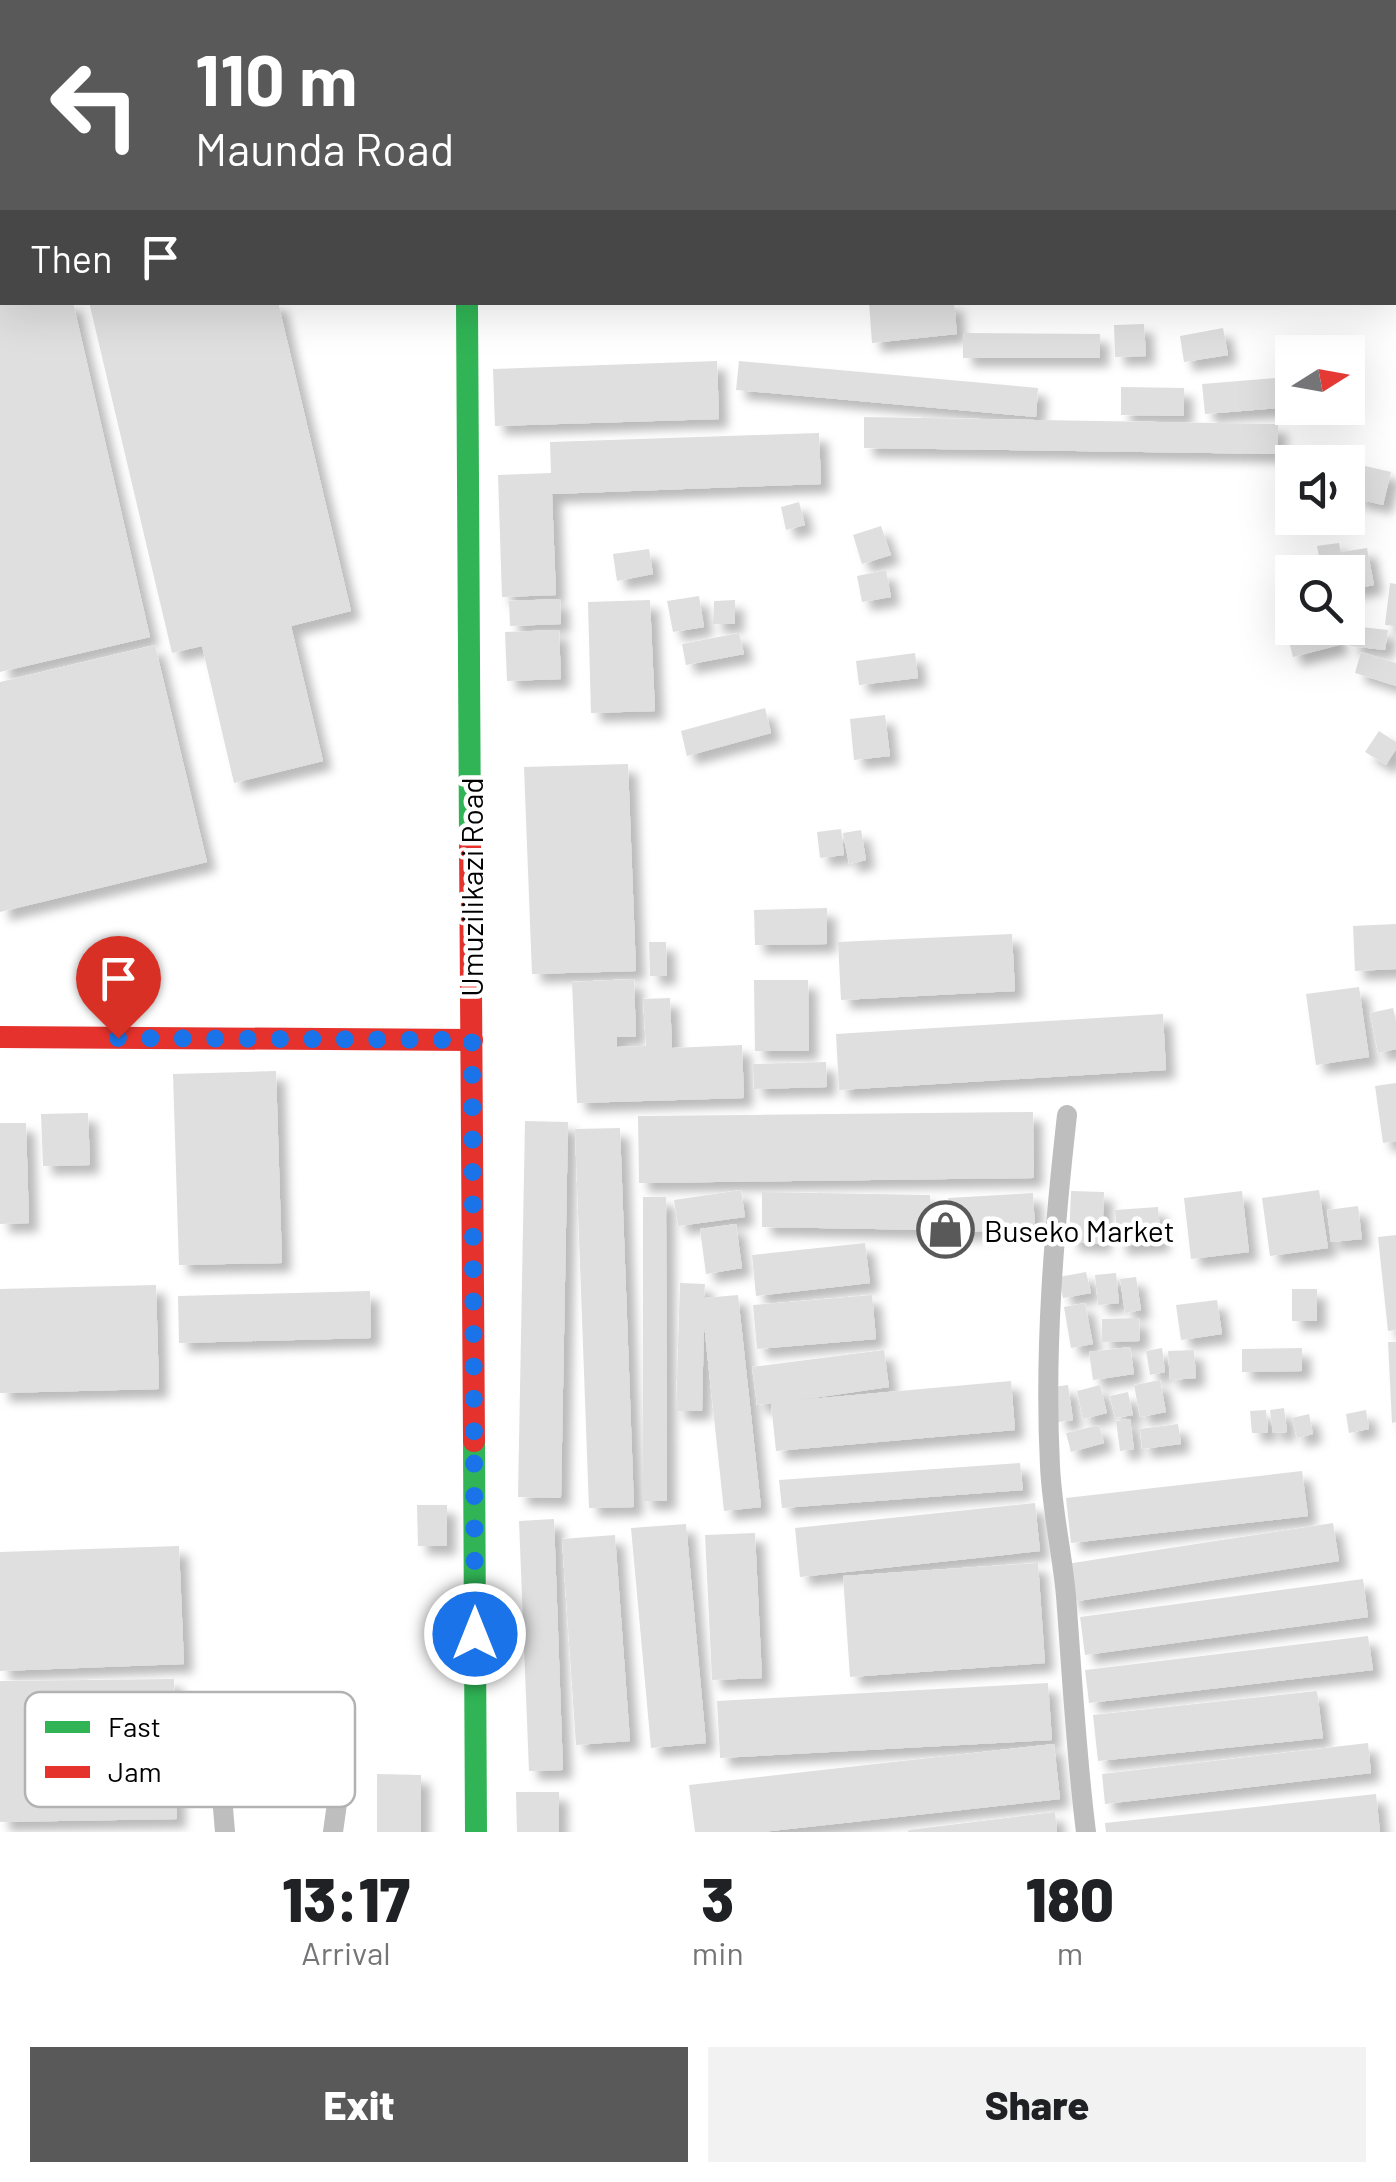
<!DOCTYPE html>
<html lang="en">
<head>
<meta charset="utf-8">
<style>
	:root { --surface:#fff; --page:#f2f2f2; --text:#202124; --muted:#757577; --accent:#595959 }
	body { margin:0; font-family:Barlow,sans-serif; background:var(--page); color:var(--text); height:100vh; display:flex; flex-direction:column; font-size:38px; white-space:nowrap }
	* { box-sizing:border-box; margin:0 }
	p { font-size:32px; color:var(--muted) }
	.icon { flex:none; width:55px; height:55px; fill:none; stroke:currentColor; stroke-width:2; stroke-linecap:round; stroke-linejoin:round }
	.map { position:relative; height:1832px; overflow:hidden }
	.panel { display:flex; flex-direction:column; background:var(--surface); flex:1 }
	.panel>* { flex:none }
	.hud { position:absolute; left:0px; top:0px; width:1398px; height:305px; box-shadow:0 10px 40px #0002; background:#595959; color:#fff; overflow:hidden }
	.needle { width:65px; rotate:79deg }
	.tools { position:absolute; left:1275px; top:335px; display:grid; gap:20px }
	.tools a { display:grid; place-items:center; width:90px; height:90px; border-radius:0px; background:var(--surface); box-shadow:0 10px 40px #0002; font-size:50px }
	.pin { position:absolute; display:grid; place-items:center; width:85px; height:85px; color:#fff; margin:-102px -42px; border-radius:50% 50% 50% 0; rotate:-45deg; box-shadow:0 0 10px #0007 }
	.pin .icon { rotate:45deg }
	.me { position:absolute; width:110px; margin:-55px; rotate:0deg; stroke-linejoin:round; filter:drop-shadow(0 0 8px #0008) }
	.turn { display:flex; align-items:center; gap:35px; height:210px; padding:0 30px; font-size:45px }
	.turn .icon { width:130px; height:130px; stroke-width:2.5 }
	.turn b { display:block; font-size:70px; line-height:85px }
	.then { display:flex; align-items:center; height:95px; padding:0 30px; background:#0003; gap:20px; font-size:38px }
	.eta { display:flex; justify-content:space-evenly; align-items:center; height:170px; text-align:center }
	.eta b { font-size:60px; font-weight:800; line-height:70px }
	.action { display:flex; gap:20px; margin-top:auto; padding:20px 30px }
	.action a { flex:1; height:115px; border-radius:0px; background:var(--accent); color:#fff; font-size:40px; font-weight:800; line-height:115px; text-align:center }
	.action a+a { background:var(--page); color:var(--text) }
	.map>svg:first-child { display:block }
</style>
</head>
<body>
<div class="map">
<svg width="1396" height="1832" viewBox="0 0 1396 1832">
	<defs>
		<filter id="shadow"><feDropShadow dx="9" dy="9" stdDeviation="5" flood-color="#0004"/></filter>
	</defs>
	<rect width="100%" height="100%" fill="#fff"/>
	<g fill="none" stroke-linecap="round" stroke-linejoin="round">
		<polyline stroke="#bfbfbf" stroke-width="10" points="198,0 199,2"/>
	</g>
	<g fill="#dfdfdf" filter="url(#shadow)">
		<polygon points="0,302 73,302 150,637 0,672"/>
		<polygon points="89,302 278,302 351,611 291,626 323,761 234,783 202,646 172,653"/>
		<polygon points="869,302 954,302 957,334 872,343"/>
		<polygon points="1144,324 1146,356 1115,357 1114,325"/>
		<polygon points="1223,328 1228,355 1184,362 1180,336"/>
		<polygon points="963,333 1100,334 1100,358 963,358"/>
		<polygon points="717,361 719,419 495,426 493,369"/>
		<polygon points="739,361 1038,388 1036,417 736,390"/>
		<polygon points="1276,378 1279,408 1205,414 1202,384"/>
		<polygon points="1121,387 1184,388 1184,416 1121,415"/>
		<polygon points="864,417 1278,424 1278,454 864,448"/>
		<polygon points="819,433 821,484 552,494 556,595 502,597 498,475 551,473 550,442"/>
		<polygon points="1361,465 1391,472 1383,505 1353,498"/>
		<polygon points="799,502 805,525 786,530 781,507"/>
		<polygon points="881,526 891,555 862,564 853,535"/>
		<polygon points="1339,543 1344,572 1322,572 1317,546"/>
		<polygon points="1367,548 1374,585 1350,590 1342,552"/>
		<polygon points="649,549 653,574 617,581 613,554"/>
		<polygon points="886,570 891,597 862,602 857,576"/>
		<polygon points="1390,583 1396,584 1396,626 1385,625"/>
		<polygon points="699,596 704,627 673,632 667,601"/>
		<polygon points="560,599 561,624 510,626 509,601"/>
		<polygon points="650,600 655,711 591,713 588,602"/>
		<polygon points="735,600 735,624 713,624 714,601"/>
		<polygon points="1352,626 1388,630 1385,650 1350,646"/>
		<polygon points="1326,628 1334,628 1339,645 1293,657 1288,637"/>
		<polygon points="559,630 561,679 507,681 505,632"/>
		<polygon points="739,633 744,654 686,665 682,644"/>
		<polygon points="155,645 207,862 0,912 0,682"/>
		<polygon points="1361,652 1396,663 1396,686 1355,673"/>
		<polygon points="915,653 918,678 859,685 856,661"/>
		<polygon points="765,708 771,733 687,756 681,731"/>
		<polygon points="885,715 890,756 854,760 850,719"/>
		<polygon points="1379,731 1396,742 1396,749 1386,765 1365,752"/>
		<polygon points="628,764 636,971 532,974 524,767"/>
		<polygon points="841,829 844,855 820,858 817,832"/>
		<polygon points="861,830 866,860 849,864 843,833"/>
		<polygon points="827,908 827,944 755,945 754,910"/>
		<polygon points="1396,924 1396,969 1355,971 1353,926"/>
		<polygon points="1012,934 1015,991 841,1000 838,942"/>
		<polygon points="649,942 666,942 667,976 650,976"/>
		<polygon points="634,979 636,1037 617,1037 617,1047 646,1046 643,999 670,998 672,1048 742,1045 744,1098 577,1103 572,982"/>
		<polygon points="754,980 808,980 809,1051 755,1051"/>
		<polygon points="1359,987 1369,1057 1316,1065 1306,994"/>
		<polygon points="1393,1008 1396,1022 1396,1049 1378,1053 1370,1013"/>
		<polygon points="1163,1014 1166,1070 839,1090 836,1034"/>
		<polygon points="826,1062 827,1087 754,1089 753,1064"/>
		<polygon points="276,1071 282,1263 179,1265 173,1074"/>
		<polygon points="1396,1083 1396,1141 1383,1143 1375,1086"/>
		<polygon points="1033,1112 1034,1178 639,1183 638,1116"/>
		<polygon points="88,1113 90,1165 43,1166 41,1114"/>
		<polygon points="525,1121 568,1122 561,1498 518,1497"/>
		<polygon points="0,1123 26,1123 29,1223 0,1224"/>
		<polygon points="620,1128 634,1507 589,1508 575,1129"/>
		<polygon points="741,1190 745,1217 678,1226 674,1200"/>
		<polygon points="1319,1190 1328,1248 1270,1256 1262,1198"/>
		<polygon points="1071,1191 1104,1192 1102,1244 1069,1242"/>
		<polygon points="1242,1191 1249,1252 1191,1259 1184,1198"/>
		<polygon points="762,1192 930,1195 930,1230 762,1227"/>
		<polygon points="1033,1193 1035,1228 950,1233 948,1198"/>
		<polygon points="643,1197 666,1197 667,1501 643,1501"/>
		<polygon points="1358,1206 1362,1239 1331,1242 1327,1210"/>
		<polygon points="1158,1207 1161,1243 1118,1246 1115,1210"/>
		<polygon points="736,1224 742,1268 706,1274 700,1229"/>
		<polygon points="1396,1235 1396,1330 1388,1331 1378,1237"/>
		<polygon points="865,1243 870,1283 756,1296 752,1255"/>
		<polygon points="1086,1272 1091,1293 1063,1298 1059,1277"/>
		<polygon points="1116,1273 1119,1303 1098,1305 1095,1275"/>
		<polygon points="1136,1277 1141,1310 1125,1313 1120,1279"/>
		<polygon points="680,1283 705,1284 704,1298 738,1295 761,1507 724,1511 704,1324 702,1411 676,1411"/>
		<polygon points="156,1285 159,1389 0,1393 0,1289"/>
		<rect x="1292" y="1289" width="25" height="32"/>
		<polygon points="370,1291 371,1338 179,1343 178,1296"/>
		<polygon points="872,1295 876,1339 757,1349 753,1305"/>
		<polygon points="1217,1300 1222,1334 1181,1340 1176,1305"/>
		<polygon points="1085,1303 1093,1344 1071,1348 1064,1307"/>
		<polygon points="1139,1318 1140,1341 1102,1342 1102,1319"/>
		<polygon points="1388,1342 1396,1342 1396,1422 1392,1423"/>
		<polygon points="1130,1347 1134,1374 1093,1380 1089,1352"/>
		<polygon points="1162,1348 1165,1372 1150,1375 1146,1351"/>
		<polygon points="1302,1348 1302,1371 1242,1372 1242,1349"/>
		<polygon points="884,1350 889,1387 799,1400 1011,1381 1015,1430 776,1451 771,1403 757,1405 752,1367"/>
		<polygon points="1194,1350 1196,1378 1170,1380 1168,1351"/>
		<polygon points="1160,1380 1166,1412 1140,1417 1134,1385"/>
		<polygon points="1068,1385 1073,1420 1058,1422 1053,1387"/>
		<polygon points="1100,1385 1107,1413 1083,1419 1077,1391"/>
		<polygon points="1128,1392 1133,1415 1115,1418 1110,1396"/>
		<polygon points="1284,1408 1287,1432 1273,1433 1270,1410"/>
		<polygon points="1266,1410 1268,1433 1252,1433 1250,1411"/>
		<polygon points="1366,1410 1369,1429 1349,1433 1346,1414"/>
		<polygon points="1309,1414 1313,1434 1297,1438 1292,1418"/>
		<polygon points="1130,1419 1134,1449 1120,1451 1116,1421"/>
		<polygon points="1178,1424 1181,1444 1142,1449 1140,1429"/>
		<polygon points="1099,1425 1104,1443 1071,1452 1066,1433"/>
		<polygon points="1020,1463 1023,1490 782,1508 779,1480"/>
		<polygon points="1302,1471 1308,1516 1071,1543 1066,1498"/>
		<polygon points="1035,1503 1040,1551 800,1577 795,1528"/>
		<polygon points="417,1505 447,1505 447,1546 418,1546"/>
		<polygon points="554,1519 563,1770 529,1771 519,1521"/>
		<polygon points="1333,1523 1339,1561 1071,1602 1066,1564"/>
		<polygon points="686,1524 706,1743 651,1748 631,1528"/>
		<polygon points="755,1533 762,1678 712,1680 705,1535"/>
		<polygon points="615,1535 630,1741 576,1745 562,1539"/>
		<polygon points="179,1546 184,1664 0,1671 0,1552"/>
		<polygon points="1038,1563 1045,1663 850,1677 843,1576"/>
		<polygon points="1363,1579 1368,1617 1085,1655 1080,1617"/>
		<polygon points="1368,1636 1373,1670 1089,1703 1085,1670"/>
		<polygon points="174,1679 177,1819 0,1822 0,1681"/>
		<polygon points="1048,1683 1052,1740 720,1758 717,1701"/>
		<polygon points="1317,1691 1323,1738 1098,1761 1093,1715"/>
		<polygon points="1368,1743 1371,1773 1105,1804 1102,1774"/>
		<polygon points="1054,1744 1060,1799 762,1832 695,1832 689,1785"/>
		<polygon points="377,1774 421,1775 421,1832 377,1832"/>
		<polygon points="516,1792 559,1792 559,1832 517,1832"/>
		<polygon points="1376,1794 1380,1832 1106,1832 1105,1823"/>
		<polygon points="1055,1812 1057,1832 908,1832 908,1830"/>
	</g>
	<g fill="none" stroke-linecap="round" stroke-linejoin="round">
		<g stroke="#bebebe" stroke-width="20">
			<path d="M1067 1115C1054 1231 1044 1349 1050 1466 1052 1510 1062 1552 1066 1596 1072 1674 1076 1754 1086 1832"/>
			<polyline points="225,1832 223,1808 236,1756 269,1733 298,1733 329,1751 339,1789 333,1832"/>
		</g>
		<polyline stroke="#bebebe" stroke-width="40" points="465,0 465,2"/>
		<g stroke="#30b455" stroke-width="22">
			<polyline points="467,302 470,840"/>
			<polyline points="474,1441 476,1832"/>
		</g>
		<g stroke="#e5322d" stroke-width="22">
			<polyline points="470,840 474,1441"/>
			<polyline points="0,1037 472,1040"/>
		</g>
	</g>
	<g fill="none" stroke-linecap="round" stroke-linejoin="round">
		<polyline stroke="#1a73e8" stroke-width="18" stroke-dasharray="0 32.4" points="118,1038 472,1040 475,1634"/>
	</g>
	<defs>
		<symbol id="shop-ring" viewBox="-11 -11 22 22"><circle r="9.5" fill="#fff" stroke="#595959" stroke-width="1.5"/><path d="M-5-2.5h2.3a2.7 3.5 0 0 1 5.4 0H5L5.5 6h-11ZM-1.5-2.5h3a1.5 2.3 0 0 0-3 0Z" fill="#595959"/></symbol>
	</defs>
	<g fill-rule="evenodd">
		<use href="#shop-ring" x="914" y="1198" width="63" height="63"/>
	</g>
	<g text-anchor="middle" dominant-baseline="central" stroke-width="9" stroke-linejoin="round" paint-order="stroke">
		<g font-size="30" fill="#000" stroke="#fff">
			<text transform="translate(471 887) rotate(-90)">Umuzilikazi Road</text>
		</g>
		<g font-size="30" fill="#000" stroke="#fff" text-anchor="start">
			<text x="984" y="1230">Buseko Market</text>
		</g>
	</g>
	<rect x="25" y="1692" width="330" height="115" rx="15" fill="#fff" stroke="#b2b2b2" stroke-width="2.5"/>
	<rect x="45" y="1721" width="45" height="12" fill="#30b455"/>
	<rect x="45" y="1766" width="45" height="12" fill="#e5322d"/>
	<g font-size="28" fill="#000">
		<text x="108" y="1737">Fast</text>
		<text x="108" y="1782">Jam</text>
	</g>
</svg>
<div class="tools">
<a><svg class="needle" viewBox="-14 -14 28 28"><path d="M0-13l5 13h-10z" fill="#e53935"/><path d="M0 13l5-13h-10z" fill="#757577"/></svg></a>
<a><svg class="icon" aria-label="sound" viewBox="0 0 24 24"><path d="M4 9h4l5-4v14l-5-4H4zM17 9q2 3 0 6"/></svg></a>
<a><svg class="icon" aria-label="search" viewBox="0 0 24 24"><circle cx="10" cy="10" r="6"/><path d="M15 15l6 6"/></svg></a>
</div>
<div class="pin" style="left:118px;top:1038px;background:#d93025"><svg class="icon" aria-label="arrive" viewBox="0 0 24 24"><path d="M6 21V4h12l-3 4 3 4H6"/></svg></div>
<svg class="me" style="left:475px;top:1634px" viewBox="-20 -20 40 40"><circle r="17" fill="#1a73e8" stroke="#fff" stroke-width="3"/><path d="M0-11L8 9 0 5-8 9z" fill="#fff"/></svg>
<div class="hud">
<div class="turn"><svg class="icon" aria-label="left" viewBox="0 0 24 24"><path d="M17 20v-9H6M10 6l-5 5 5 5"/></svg><div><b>110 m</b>Maunda Road</div></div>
<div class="then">Then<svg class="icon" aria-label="arrive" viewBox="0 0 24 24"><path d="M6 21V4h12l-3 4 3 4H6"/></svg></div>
</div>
</div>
<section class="panel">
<div class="eta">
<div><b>13:17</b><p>Arrival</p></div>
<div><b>3</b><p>min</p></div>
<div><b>180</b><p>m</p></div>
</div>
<div class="action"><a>Exit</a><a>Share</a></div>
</section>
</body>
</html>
